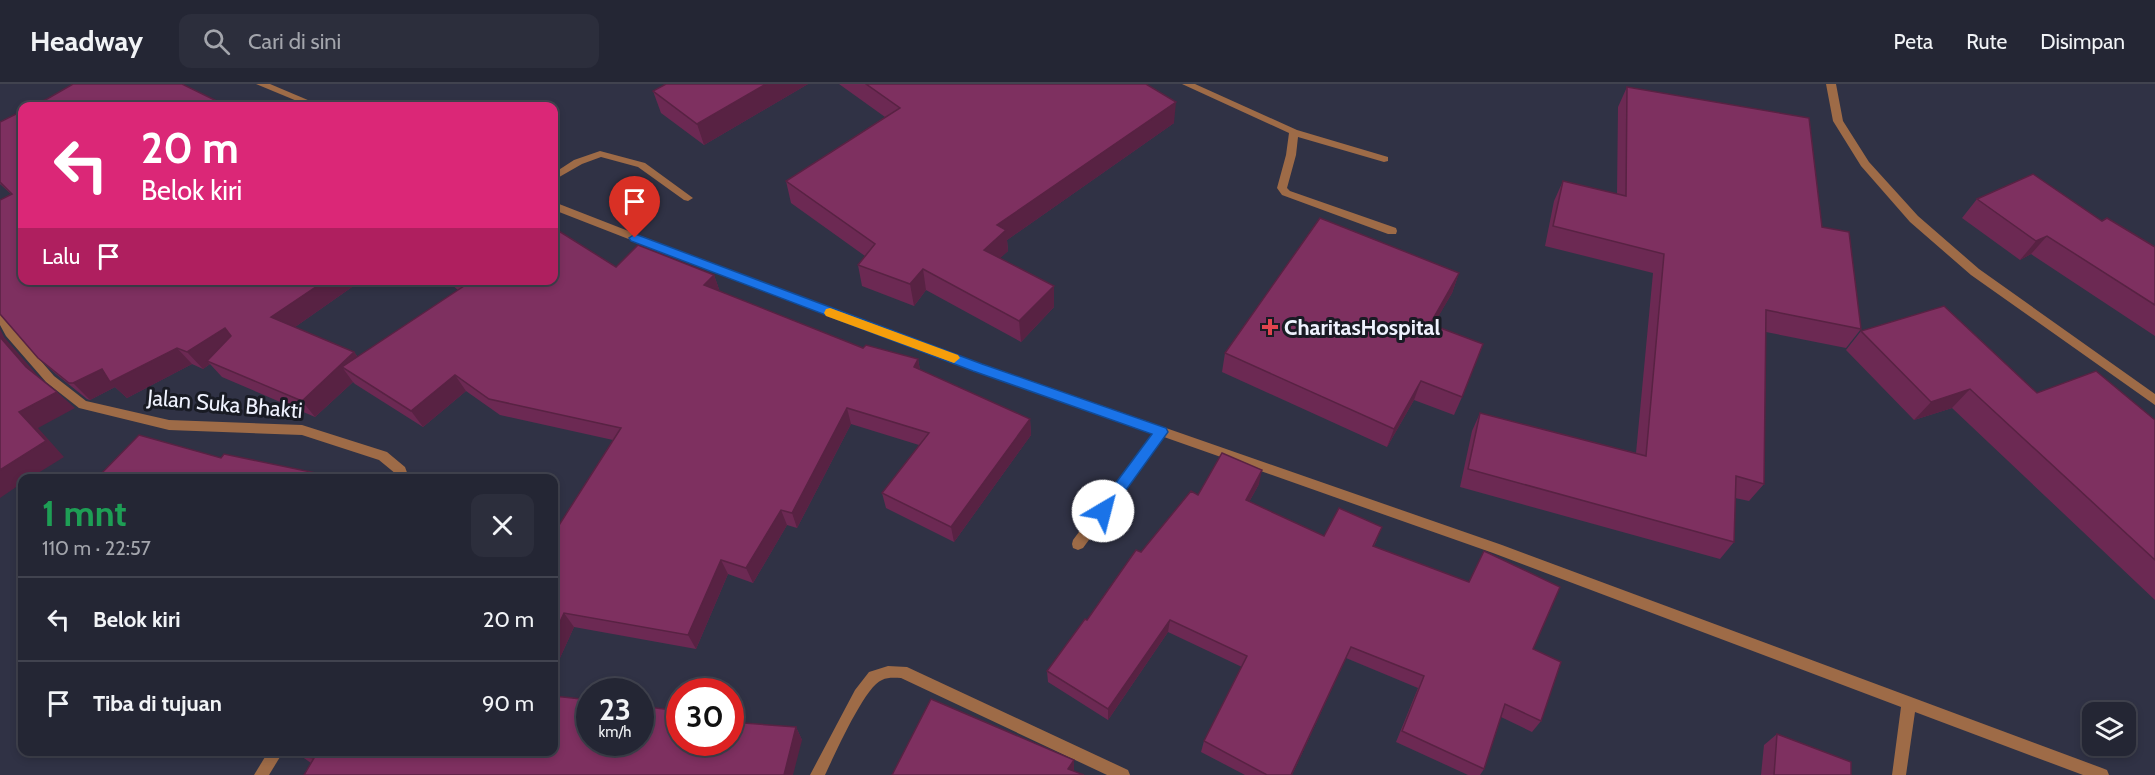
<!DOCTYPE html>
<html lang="id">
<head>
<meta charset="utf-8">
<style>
	:root { --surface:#242634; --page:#2c2e3c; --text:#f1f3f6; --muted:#a3a5ac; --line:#41434f }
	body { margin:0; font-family:Cabin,sans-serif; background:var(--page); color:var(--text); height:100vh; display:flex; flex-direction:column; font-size:22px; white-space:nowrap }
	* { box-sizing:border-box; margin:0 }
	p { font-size:20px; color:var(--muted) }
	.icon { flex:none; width:33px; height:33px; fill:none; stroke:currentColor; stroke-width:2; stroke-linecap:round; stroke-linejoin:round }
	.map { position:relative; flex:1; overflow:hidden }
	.drawer { position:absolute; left:18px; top:390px; width:540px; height:282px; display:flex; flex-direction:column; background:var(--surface); border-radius:12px; box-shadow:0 3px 9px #0003,0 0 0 2px var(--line) }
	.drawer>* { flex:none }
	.guide { position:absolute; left:18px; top:18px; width:540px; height:183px; border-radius:12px; box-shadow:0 3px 9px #0003,0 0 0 2px var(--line); background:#db2777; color:#fff; overflow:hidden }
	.controls { position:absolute; left:2082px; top:618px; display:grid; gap:12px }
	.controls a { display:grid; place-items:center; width:54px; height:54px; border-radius:12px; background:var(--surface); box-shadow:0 3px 9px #0003,0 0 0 2px var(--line); font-size:30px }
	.speed { position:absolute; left:576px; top:594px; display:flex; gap:12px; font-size:30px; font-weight:700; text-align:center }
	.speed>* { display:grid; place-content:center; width:78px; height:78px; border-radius:50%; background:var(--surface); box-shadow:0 3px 9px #0003,0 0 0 2px var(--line); line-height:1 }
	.speed small { font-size:15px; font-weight:400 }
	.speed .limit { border:9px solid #d22; background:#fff; color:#111 }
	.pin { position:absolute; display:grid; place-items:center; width:51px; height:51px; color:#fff; margin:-62px -26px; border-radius:50% 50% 50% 0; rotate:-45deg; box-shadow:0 0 6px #0007 }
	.pin .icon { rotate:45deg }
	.me { position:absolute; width:66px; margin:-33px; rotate:37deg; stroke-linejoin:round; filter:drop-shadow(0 0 4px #0008) }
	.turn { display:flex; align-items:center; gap:21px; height:126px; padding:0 24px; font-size:27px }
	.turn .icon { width:78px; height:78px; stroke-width:2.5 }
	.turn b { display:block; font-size:42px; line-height:51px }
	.then { display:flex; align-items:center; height:57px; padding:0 24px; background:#0003; gap:12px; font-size:22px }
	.round { display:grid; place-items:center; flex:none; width:63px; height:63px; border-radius:12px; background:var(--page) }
	.overview { display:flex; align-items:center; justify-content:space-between; height:102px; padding:0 24px }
	h1 { font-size:36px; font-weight:700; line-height:45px; color:#1e9e55 }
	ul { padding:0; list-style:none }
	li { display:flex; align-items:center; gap:18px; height:84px; padding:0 24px; border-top:2px solid var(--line) }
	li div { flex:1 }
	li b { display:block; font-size:22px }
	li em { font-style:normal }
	header { display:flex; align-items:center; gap:36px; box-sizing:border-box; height:84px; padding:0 30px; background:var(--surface); border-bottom:2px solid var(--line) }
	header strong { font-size:28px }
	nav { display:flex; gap:33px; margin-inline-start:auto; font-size:21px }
	.search { width:420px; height:54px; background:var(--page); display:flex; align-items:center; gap:15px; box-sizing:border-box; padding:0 21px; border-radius:12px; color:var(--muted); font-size:22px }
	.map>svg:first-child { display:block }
</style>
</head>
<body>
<header>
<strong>Headway</strong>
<div class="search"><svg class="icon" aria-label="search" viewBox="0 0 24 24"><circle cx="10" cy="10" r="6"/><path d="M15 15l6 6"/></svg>Cari di sini</div>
<nav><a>Peta</a><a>Rute</a><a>Disimpan</a></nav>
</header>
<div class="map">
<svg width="2155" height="691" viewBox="0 0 2155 691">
	<rect width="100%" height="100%" fill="#303245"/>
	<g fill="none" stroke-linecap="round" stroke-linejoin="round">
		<polygon fill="#9e6b47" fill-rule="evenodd" points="1182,0 1195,0 1297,46 1388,73 1388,77 1384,78 1298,53 1296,71 1287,104 1290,107 1396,144 1397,147 1396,150 1388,150 1282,111 1277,104 1286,71 1289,49"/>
		<g fill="#9e6b47" fill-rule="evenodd">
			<polygon points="256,0 270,0 322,22 309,22"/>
			<polygon points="1826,0 1836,0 1843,37 1869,78 1918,132 1979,185 2155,310 2155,321 1971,191 1910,138 1861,82 1833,37"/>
			<polygon points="600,67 645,79 693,114 688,117 684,116 638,83 601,73 582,80 554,96 554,89 574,76"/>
			<path d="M554 118 762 199 982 280 1502 461 2102 684 2107 686 2109 691H2083L1915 628 1906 691H1892L1901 623 1493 469 1164 353 1083 464 1078 466 1073 464 1072 460 1073 456 1153 349C952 278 752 204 554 126Z"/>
			<polygon points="0,227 4,228 14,246 54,292 86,317 169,336 302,341 387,368 405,383 409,394 397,394 396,390 379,376 302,351 169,346 79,324 46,298 6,252 0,241"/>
			<path d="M888 582 907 583 1128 686 1130 691H1107L901 594C895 594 888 593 882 596 865 602 834 672 825 691H810L855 606 869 588Z"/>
			<polygon points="268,668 283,668 269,691 254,691"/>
		</g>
	</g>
	<g fill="#6c2953">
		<polygon points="808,0 704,61 661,29 653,7"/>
		<polygon points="839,0 1146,0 1174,39 1007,156 1008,167 1000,174 1054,202 1054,223 1021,258 926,206 914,222 862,202 858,181 865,172 791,119 786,97 885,33"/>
		<polygon points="1627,3 1822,143 1861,245 1846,264 1766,248 1764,400 1749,417 1735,414 1734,458 1720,475 1460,403 1472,347 1480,329 1636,369 1653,189 1545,162 1554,117 1563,97 1617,110 1618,23"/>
		<polygon points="22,27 22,196 362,196 295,243 354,268 358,273 458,206 446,196 554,196 554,144 616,183 638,161 714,191 720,208 863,264 866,261 918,275 920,286 1030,335 1031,351 954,458 886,424 882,409 919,361 851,340 797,444 787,441 753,499 728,490 696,565 574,543 554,587 554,449 613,356 500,331 466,307 423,343 355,300 353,298 315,333 222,293 210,280 203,285 192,280 127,314 115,303 90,316 87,315 56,290 38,274 0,230 0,116 11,110 0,100 0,38"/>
		<polygon points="1977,115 2102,137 2155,163 2155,252 2031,170 2020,176 1962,134"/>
		<polygon points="1459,189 1452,209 1433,241 1462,313 1454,331 1414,316 1387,363 1222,288 1225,269"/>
		<polygon points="1861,247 2037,309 2155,336 2155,516 1952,324 1914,336 1846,266"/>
		<polygon points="1259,400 1249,418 1324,452 1377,456 1374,462 1533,565 1541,637 1532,648 1501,633 1484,685 1480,691 1468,691 1396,658 1418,604 1346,574 1292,691 1245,691 1201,668 1204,657 1242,583 1168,548 1108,636 1048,598 1047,587 1087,536 1198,411"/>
		<polygon points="796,643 802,656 311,679 301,672 680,658"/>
		<polygon points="1777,650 1851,691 1761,691 1764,661"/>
	</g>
	<g fill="#582243">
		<polygon points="766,0 808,0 704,61 697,40"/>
		<polygon points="1176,18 1174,39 1007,156 1008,167 986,187 984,166 997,141"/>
		<polygon points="2047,152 2031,170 2020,176 2036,157"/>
		<polygon points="923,185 926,206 914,222 910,200"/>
		<polygon points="1459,189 1452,209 1423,259 1430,240"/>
		<polygon points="714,191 720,208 704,201"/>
		<polygon points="326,196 362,196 285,250 271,233"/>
		<polygon points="1054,202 1054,223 1021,258 1019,237"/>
		<polygon points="225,244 240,261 207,277 210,280 203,285 187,268"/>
		<polygon points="0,245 4,253 44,299 26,283 0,253"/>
		<polygon points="177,264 192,280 127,314 115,303 90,316 73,299 102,285"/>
		<polygon points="354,268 367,285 342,283 353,298 315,333 302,317"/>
		<polygon points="918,275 921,292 914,283"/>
		<polygon points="455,291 466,307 423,343 411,327"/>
		<polygon points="1421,297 1414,316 1387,363 1394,345"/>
		<polygon points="1970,305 1952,324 1914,336 1931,318"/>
		<polygon points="57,308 75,324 38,344 64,373 30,394 22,394 22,399 0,414 0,386 19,328"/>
		<polygon points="847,324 851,340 797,444 792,429"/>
		<polygon points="1030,335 1031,351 954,458 951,443"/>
		<polygon points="1262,386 1259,400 1243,429 1246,416"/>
		<polygon points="781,426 787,441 753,499 746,484"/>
		<polygon points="721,476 728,490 696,565 688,551"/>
		<polygon points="564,529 574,543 554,587 554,551"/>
		<polygon points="1170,536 1168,548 1108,636 1108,625"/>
		<polygon points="1351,563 1292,691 1291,691"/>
		<polygon points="796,643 802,656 793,691 784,691"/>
		<polygon points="1074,676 1074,687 1068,685"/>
	</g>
	<g fill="#7e3060" stroke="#582243" stroke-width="1.5">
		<polygon points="73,0 182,0 227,22 32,22 47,15"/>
		<polygon points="666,0 766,0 697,40 653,7"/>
		<polygon points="866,0 1146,0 1176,18 997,141 1006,146 984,166 1054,202 1019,237 923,185 910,200 858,181 875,160 786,97 900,24"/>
		<polygon points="1627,3 1809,34 1822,143 1849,148 1861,245 1766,226 1764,400 1736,392 1734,458 1468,385 1480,329 1646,372 1664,170 1553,142 1563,97 1626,112"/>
		<polygon points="277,17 286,22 268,22"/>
		<polygon points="22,27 22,196 326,196 271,233 354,268 302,317 207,277 231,252 225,244 187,268 177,264 110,298 102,285 73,299 69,299 38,274 0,230 0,116 12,110 0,98 0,38"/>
		<polygon points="2033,90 2102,137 2107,134 2155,163 2155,221 2047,152 2036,157 1977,115"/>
		<polygon points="1320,134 1459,189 1430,240 1483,260 1462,313 1421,297 1394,345 1225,269"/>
		<polygon points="554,144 616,183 638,161 714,191 704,201 863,264 866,261 918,275 914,283 1030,335 951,443 882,409 929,349 847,324 792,429 781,426 746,484 721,476 688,551 564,529 554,551 554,449 621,344 489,315 455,291 411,327 342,283 464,202 457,196 554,196"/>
		<polygon points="1944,222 2037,309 2096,287 2155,336 2155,476 1970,305 1931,318 1861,247"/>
		<polygon points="0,253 26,283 57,308 19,328 46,357 0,386"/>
		<polygon points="139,351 221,374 224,370 340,394 97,394"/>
		<polygon points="1222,369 1262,386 1246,416 1324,452 1339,424 1382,443 1373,462 1469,498 1484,467 1560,503 1533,565 1561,578 1541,637 1505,620 1484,685 1402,647 1424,592 1351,563 1291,691 1267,691 1204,657 1247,572 1170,536 1108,625 1047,587 1085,535 1087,536 1136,466 1141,468 1191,407 1198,411"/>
		<polygon points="554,612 590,616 590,658 640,658 640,622 680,627 680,658 730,658 730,638 796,643 784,691 304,691 314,674 301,672 303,668 554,668"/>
		<polygon points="931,615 1074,676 1068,685 1084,691 892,691"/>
		<polygon points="1777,650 1851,678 1851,691 1774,691"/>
	</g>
	<polygon fill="#1a73e8" stroke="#114b97" stroke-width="1.5" points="635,150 982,280 1166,344 1168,348 1108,431 1098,431 1096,427 1098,423 1152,350 973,287 631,157 629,154"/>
	<polygon fill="#f59e0b" points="830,224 958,271 960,274 954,279 826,232 824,229 826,225"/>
	<path fill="#e0444e" stroke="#191b24" stroke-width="2" d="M1267 234h6v6h6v6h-6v6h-6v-6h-6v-6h6z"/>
	<g text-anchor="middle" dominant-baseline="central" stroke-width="6" stroke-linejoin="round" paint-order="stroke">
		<g font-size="22" font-weight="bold" fill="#eff2fe" stroke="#191b24" text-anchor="start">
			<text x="1284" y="243">CharitasHospital</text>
		</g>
		<g font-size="22" fill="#eff2fe" stroke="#191b24">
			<text transform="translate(225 320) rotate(5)">Jalan Suka Bhakti</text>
		</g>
	</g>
</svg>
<div class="controls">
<a><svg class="icon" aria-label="layers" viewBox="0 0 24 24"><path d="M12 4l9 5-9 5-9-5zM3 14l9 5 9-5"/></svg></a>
</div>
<div class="speed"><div>23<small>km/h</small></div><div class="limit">30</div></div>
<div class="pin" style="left:635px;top:154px;background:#d93025"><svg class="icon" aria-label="arrive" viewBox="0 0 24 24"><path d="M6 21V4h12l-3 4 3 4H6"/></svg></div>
<svg class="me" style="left:1103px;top:427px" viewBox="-20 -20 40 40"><circle r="19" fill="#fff"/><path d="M0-13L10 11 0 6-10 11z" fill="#1a73e8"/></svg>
<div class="guide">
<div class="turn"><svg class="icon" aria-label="left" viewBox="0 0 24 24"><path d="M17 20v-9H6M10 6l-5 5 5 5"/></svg><div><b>20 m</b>Belok kiri</div></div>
<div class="then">Lalu<svg class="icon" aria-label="arrive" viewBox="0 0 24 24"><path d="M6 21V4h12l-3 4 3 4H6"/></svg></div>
</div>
<section class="drawer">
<div class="overview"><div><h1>1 mnt</h1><p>110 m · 22:57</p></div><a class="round"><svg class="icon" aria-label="close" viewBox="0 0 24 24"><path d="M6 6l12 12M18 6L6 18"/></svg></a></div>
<ul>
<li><svg class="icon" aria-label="left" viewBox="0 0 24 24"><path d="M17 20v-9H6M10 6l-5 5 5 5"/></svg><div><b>Belok kiri</b></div><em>20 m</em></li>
<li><svg class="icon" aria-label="arrive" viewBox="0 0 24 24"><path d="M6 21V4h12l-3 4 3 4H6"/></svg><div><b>Tiba di tujuan</b></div><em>90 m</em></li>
</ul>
</section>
</div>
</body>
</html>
